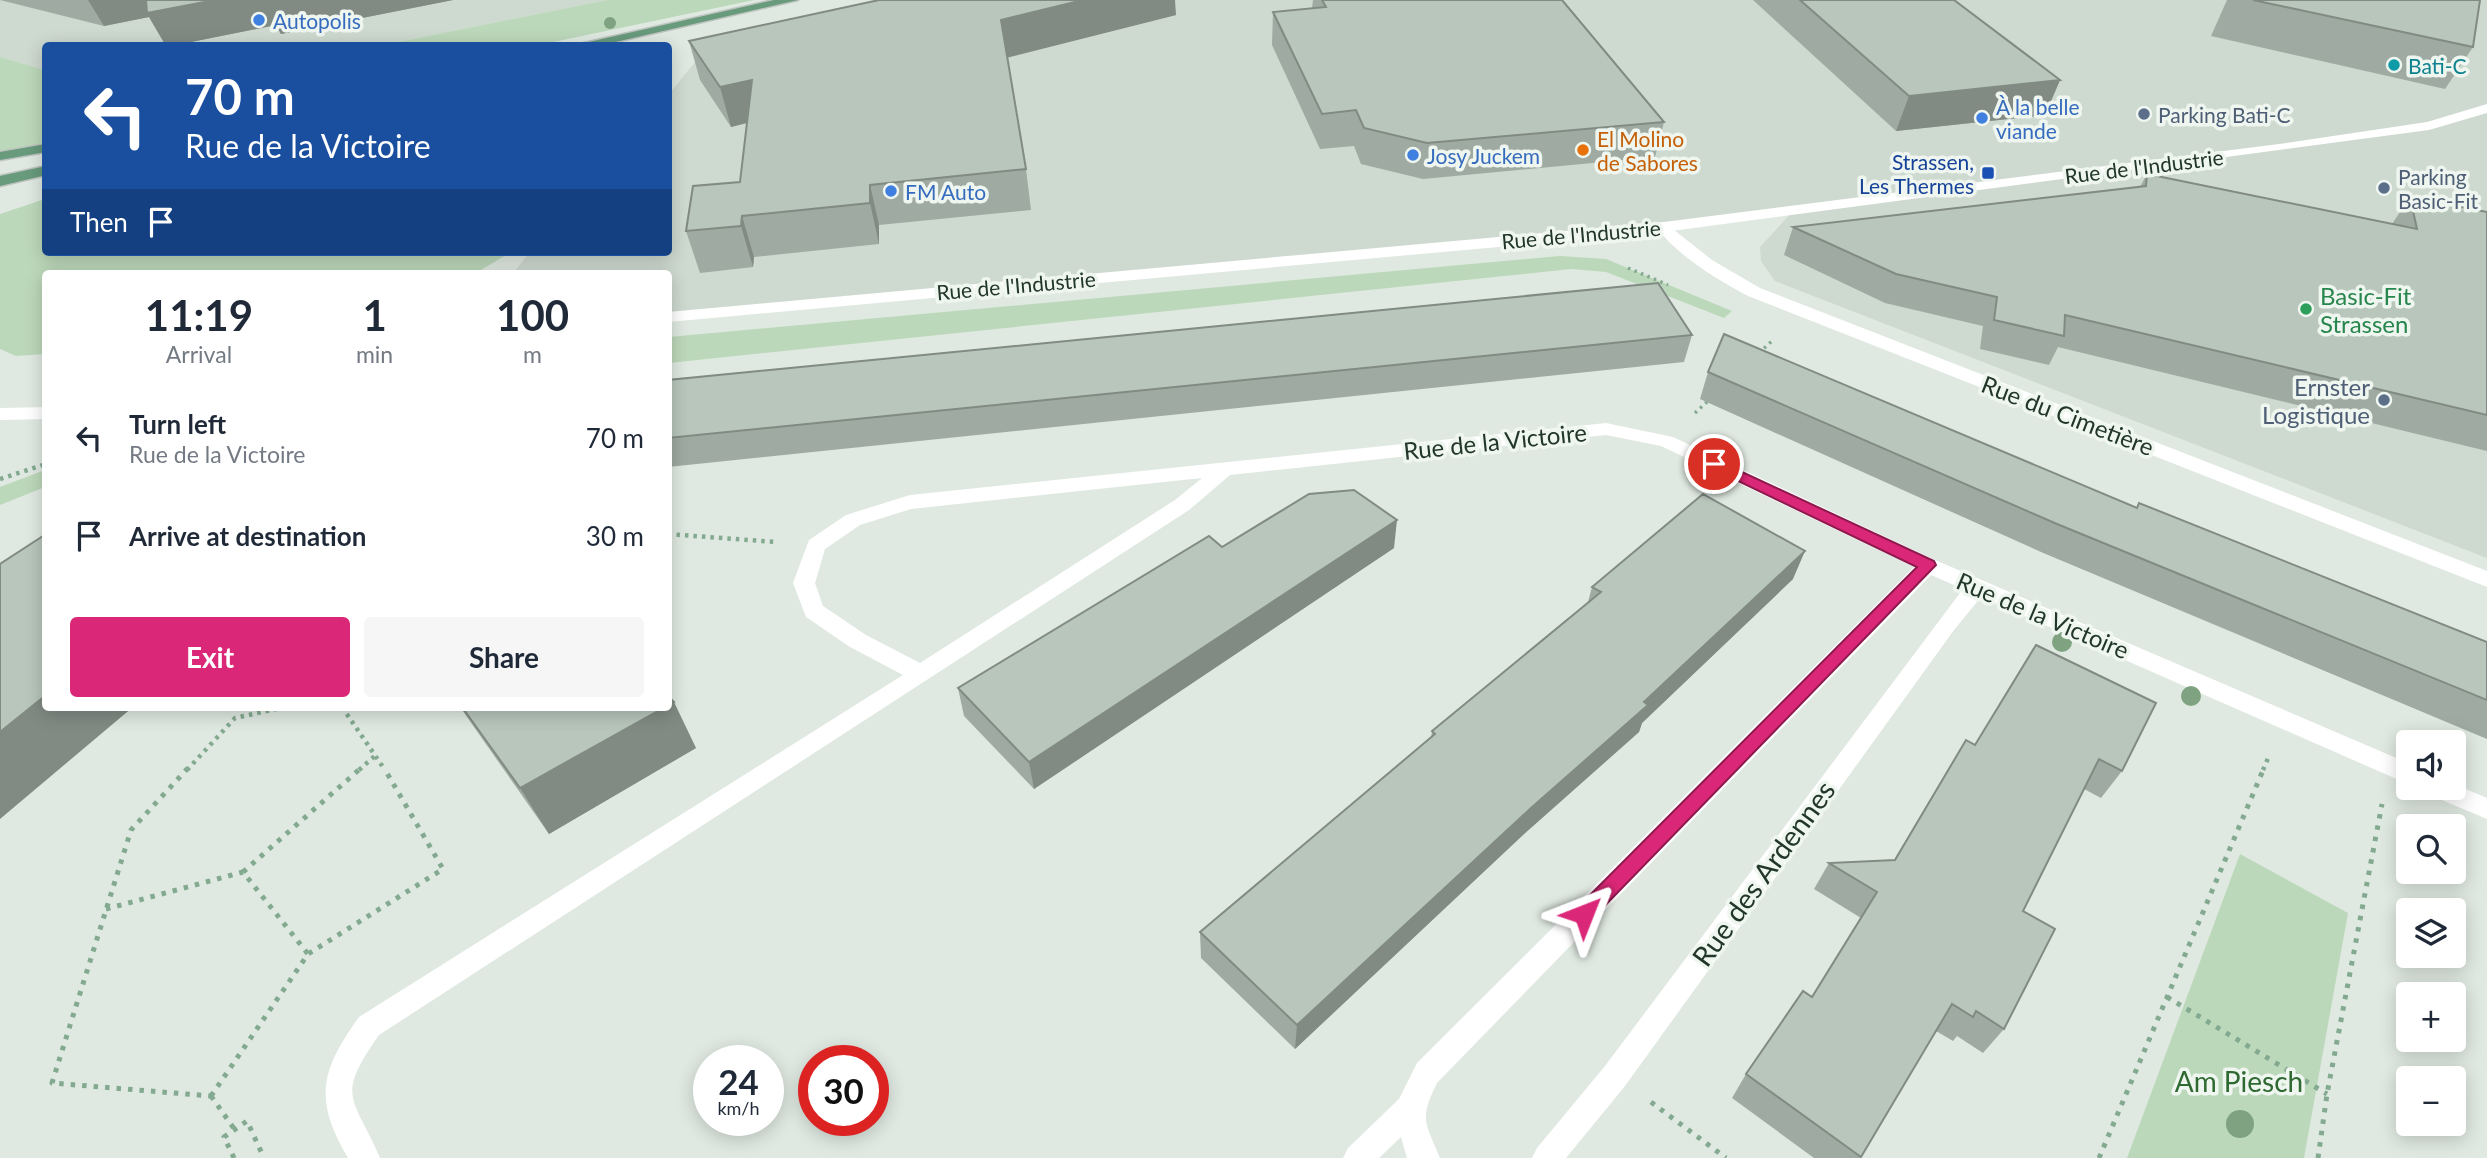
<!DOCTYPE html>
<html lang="en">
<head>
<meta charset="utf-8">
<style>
	:root { --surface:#fff; --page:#f6f6f7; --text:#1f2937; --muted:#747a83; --accent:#db2777 }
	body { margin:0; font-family:Lato,sans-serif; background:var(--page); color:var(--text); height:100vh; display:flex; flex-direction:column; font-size:26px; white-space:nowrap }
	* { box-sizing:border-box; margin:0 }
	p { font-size:23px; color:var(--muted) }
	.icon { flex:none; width:38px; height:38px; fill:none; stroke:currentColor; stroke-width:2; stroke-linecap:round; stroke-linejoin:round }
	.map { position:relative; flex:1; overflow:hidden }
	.sheet { position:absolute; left:42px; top:270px; width:630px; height:441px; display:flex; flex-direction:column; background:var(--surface); border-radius:7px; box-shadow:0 4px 18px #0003 }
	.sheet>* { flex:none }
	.hud { position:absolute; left:42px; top:42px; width:630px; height:214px; border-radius:7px; box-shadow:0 4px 18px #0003; background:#1a4fa0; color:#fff; overflow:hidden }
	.controls { position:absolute; left:2396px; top:730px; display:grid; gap:14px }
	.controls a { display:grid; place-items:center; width:70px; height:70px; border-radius:7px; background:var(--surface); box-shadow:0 4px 18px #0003; font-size:35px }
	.speed { position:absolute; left:693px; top:1045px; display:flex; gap:14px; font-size:35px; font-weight:700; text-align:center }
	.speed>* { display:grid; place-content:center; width:91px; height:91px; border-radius:50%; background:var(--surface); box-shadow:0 4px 18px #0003; line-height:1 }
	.speed small { font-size:18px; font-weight:400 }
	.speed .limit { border:10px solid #d22; background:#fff; color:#111 }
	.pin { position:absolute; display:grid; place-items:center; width:60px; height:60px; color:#fff; margin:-30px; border:4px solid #fff; border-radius:50%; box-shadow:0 2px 7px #0007 }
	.me { position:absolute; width:77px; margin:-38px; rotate:45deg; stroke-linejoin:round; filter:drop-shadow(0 0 5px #0008) }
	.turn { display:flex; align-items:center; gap:24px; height:147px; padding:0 28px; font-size:32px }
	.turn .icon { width:91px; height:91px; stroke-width:2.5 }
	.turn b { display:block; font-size:49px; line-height:60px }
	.then { display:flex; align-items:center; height:66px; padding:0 28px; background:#0003; gap:14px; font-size:26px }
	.eta { display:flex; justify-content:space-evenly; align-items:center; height:119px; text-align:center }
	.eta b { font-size:42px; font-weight:700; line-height:49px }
	.button { display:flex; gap:14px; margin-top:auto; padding:14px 28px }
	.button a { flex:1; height:80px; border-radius:7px; background:var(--accent); color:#fff; font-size:28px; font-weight:700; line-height:80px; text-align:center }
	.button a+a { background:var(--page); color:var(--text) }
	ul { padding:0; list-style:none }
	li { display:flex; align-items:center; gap:21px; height:98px; padding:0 28px }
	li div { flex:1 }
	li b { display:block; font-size:26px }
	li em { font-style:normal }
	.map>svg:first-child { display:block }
</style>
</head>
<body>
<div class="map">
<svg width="2487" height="1158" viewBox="0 0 2487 1158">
	<rect width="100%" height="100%" fill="#dfe9e1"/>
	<g fill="#ced9d0">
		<polygon points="0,0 607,0 383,45 46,46 45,70 0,57"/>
		<polygon points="973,0 2487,0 2487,558 1775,281 1761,261 1760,247 1793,211 669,317 668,273 513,273 530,252 668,252 669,94 695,62"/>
	</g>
	<g fill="#bcd8ba">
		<polygon points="607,0 754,0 539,45 383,45"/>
		<polygon points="0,57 45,70 45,143 0,151"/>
		<polygon points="45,199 46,252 511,252 476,273 46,273 45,354 16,356 0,349 0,214"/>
		<polygon points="1560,256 1606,259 1732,311 1724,318 1606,272 1571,269 669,363 669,337"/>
		<polygon points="45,470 45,487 0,505 0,487"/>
		<polygon points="2240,854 2348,913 2304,1158 2127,1158"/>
	</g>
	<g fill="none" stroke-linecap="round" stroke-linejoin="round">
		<defs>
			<g id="primary">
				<polygon points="774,0 798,0 598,46 571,46"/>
				<polygon points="46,144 46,152 0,160 0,152"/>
				<polygon points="46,166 46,175 0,186 0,176"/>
			</g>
		</defs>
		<use href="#primary" stroke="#bdc3bf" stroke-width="3"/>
		<g stroke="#83aa90" stroke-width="3.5" stroke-dasharray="2.5 4.5" stroke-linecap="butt">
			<polyline points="1628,268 1668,285"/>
			<polyline points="1759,353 1773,340"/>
			<polyline points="1695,413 1709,400"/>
		</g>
		<g stroke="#83aa90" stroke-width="4.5" stroke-dasharray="3.5 5" stroke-linecap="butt">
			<polyline points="0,479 46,464"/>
			<polyline points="668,534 776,542"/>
			<polyline points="342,707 385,770"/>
			<polyline points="187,770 235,718 285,707"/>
			<polyline points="359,770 376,755"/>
			<polyline points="2263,770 2269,756"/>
		</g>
		<g stroke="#83aa90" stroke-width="5" stroke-dasharray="4.5 7" stroke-linecap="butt">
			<polyline points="188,768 131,830 52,1083 211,1096"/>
			<polyline points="243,872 361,768"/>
			<polyline points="106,909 243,872 308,954"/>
			<polyline points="2167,997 2327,1094"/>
			<polyline points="211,1096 308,954 443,869 384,768"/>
			<polyline points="211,1096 235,1130"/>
			<polyline points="1651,1102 1726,1158"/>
			<polyline points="234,1158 224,1137 247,1121 264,1158"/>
			<polyline points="2099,1158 2264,768"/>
			<polyline points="2318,1158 2327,1094 2382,804"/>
		</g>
		<g fill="#fff" fill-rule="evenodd">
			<path d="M1664 222 1712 260 1760 288 2487 571V587L1748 296C1715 278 1679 257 1656 227Z"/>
			<path d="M1606 423 1673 437 1935 560 2408 763V784L1981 597 1954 630 1625 1086 1566 1158H1532L1537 1148 1605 1066 1963 589 1931 575 1437 1083C1419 1120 1425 1121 1440 1158H1407L1401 1137 1379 1158H1343L1348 1148 1399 1099 1417 1063 1914 567 1661 446 1606 435 1230 475 1189 510 379 1035C334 1099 354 1096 380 1158H348C313 1099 321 1070 359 1017L903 675 850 647 806 617 793 583 809 540 846 515 910 495ZM1202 478 1175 500 920 663 866 635 823 606 815 583 825 549 860 525 911 509Z"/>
			<polygon points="2454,784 2487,798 2487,819 2430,795 2427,788 2454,788"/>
		</g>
		<g fill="#fff" fill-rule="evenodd">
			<polygon points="2487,104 2487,113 2429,130 1664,232 668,322 668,312 1664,222 2279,144 2427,122"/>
			<polygon points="46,407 46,419 0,420 0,408"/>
		</g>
		<use href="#primary" fill="#689a7c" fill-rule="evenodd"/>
	</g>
	<g fill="#7fa381">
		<circle cx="610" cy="23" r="6"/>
		<circle cx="2062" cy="642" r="10"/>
		<circle cx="2191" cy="696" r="10"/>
		<circle cx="2240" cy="1124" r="14"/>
	</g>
	<g fill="#9eaaa2">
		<polygon points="0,0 453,0 281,34 276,25 171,46 166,46 149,17 104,26"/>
		<polygon points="1313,0 1562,0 1664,122 1655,157 1423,179 1361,164 1354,146 1320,149 1272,45 1273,12 1312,8"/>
		<polygon points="1753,0 1954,0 2060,80 2045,115 1896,131"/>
		<polygon points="2227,0 2480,0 2473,47 2445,89 2211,36"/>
		<polygon points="1176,15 1007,57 1026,169 1031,210 879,225 879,244 754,257 753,267 700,273 686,231 740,182 747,123 731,127 700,80 689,41"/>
		<polygon points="2147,174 2392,224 2410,197 2487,212 2487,451 2058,347 2049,365 1980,349 1983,326 1885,303 1784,255 1793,227 2140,187"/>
		<polygon points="1692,335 1684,362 668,467 668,380"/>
		<polygon points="1708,372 2136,507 2487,642 2487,739 2041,552 1700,399"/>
		<polygon points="1222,547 1394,548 1034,789 964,716 958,688"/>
		<polygon points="1793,579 1642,723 1639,732 1524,834 1295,1049 1201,958 1200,932 1431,738 1432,731 1588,602 1592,587"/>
		<polygon points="2036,645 2122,771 2101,798 2084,789 2023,911 2004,1029 1983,1053 1957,1036 1953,1041 1936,1031 1860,1158 1814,1158 1732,1098 1746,1074 1812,997 1861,918 1814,889 1829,863 1894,860 1966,740 1975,744"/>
		<polygon points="460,707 668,707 696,748 549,834"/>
	</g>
	<g fill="#818b84">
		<polygon points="88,0 453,0 281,34 276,25 171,46 166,46 149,17 104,26"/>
		<polygon points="1083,0 1175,0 1176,15 1006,58 1001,20"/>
		<polygon points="752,80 762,119 731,127 720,87"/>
		<polygon points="2060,80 2045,115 1896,131 1909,96"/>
		<polygon points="870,185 879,225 879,244 870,203"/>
		<polygon points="742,216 754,257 753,267 741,226"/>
		<polygon points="1397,520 1394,548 1034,789 1029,762"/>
		<polygon points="1805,551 1793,579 1642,723 1639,732 1524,834 1295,1049 1297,1025"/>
		<polygon points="46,695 46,707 133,707 0,819 0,732"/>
		<polygon points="674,702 696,748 549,834 520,788 665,707 668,707 668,705"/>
	</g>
	<g fill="#b8c6bc" stroke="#818b84" stroke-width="2">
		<polygon points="146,0 215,0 147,13"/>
		<polygon points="879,0 1083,0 1001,20 1026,169 870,185 870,203 742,216 741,226 686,231 693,186 740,182 752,80 720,87 689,41"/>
		<polygon points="1322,0 1562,0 1664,122 1427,143 1364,128 1356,110 1322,114 1273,12 1326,7"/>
		<polygon points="1800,0 1954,0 2060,80 1909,96"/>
		<polygon points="2253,0 2480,0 2473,47"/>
		<polygon points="2147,174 2417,229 2410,197 2487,212 2487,415 2065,315 2064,336 1994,320 1997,297 1896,274 1793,227 2146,186"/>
		<polygon points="1658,283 1692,335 668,438 668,380"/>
		<polygon points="1724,334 2137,508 2139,503 2487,642 2487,700 2057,524 1708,372"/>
		<polygon points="1354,490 1397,520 1029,762 958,688 1209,536 1222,547 1309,494"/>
		<polygon points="1703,494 1805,551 1644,702 1648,705 1531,808 1297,1025 1200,932 1435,734 1432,731 1601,592 1592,587"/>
		<polygon points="46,534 46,695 0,732 0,564"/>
		<polygon points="2036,645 2156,703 2122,771 2099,759 2023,911 2055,929 2004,1029 1976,1011 1973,1017 1952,1004 1861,1157 1746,1074 1803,991 1812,997 1877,892 1829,863 1895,860 1966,740 1975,745"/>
		<polygon points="668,696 674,702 668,705"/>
		<polygon points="462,707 665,707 520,788"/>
	</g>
	<polygon fill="#db2777" stroke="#8e194d" stroke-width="2" points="1714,459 1934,561 1936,565 1591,920 1584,923 1577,920 1574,914 1577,908 1917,567 1709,467 1706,464"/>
	<g fill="#3f7fe0" stroke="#eff6f0" stroke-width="2.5">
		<circle cx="259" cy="20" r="7"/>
		<circle cx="1982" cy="118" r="7"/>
		<circle cx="1413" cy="155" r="7"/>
		<circle cx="891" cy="191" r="7"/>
	</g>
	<circle fill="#0f9aa8" stroke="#eff6f0" stroke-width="2.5" cx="2394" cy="65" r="7"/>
	<g fill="#5c6f8a" stroke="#eff6f0" stroke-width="2.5">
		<circle cx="2144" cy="114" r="7"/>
		<circle cx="2384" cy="188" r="7"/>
		<circle cx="2384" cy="400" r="7"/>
	</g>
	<circle fill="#e8710a" stroke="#eff6f0" stroke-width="2.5" cx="1583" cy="150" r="7"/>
	<rect fill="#1a4fb4" stroke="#eff6f0" stroke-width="2.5" x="1981" y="166" width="14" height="14" rx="3.5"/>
	<circle fill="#2e9e5b" stroke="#eff6f0" stroke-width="2.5" cx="2306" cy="309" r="7"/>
	<g text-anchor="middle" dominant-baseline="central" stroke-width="7" stroke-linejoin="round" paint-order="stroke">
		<g font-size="21" fill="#366cbe" stroke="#eff6f0" text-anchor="start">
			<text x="273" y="20">Autopolis</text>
			<text x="1996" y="106">À la belle<tspan x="1996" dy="24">viande</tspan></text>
			<text x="1427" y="155">Josy Juckem</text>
			<text x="905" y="191">FM Auto</text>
		</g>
		<g font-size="21" fill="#0d838f" stroke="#eff6f0" text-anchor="start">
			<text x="2408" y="65">Bati-C</text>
		</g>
		<g font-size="21" fill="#4e5e75" stroke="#eff6f0" text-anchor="start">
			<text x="2158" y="114">Parking Bati-C</text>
			<text x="2398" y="176">Parking<tspan x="2398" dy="24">Basic-Fit</tspan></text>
		</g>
		<g font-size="21" fill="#c56008" stroke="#eff6f0" text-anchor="start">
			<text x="1597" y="138">El Molino<tspan x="1597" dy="24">de Sabores</tspan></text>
		</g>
		<g font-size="21" fill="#164399" stroke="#eff6f0" text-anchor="end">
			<text x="1974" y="161">Strassen,<tspan x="1974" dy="24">Les Thermes</tspan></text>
		</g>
		<g font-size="21" fill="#22372a" stroke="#eff6f0">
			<text transform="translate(2144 166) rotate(-7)">Rue de l'Industrie</text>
			<text transform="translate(1581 234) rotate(-5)">Rue de l'Industrie</text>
			<text transform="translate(1016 285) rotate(-5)">Rue de l'Industrie</text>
		</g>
		<g font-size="24" fill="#27864d" stroke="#eff6f0" text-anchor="start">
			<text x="2320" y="295">Basic-Fit<tspan x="2320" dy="28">Strassen</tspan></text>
		</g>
		<g font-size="24" fill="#4e5e75" stroke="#eff6f0" text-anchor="end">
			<text x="2370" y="386">Ernster<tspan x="2370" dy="28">Logistique</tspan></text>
		</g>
		<g font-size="24" fill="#22372a" stroke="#eff6f0">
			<text transform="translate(2068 415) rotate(21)">Rue du Cimetière</text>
			<text transform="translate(1495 441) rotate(-6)">Rue de la Victoire</text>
			<text transform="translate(2043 615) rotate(23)">Rue de la Victoire</text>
		</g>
		<g font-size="28" fill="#22372a" stroke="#eff6f0">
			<text transform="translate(1763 873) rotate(-54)">Rue des Ardennes</text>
		</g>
		<g font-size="28" fill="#306a33" stroke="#eff6f0">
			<text x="2239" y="1081">Am Piesch</text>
		</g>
	</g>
</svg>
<div class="controls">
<a><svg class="icon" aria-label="sound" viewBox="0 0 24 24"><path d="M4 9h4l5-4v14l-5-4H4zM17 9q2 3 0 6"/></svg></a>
<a><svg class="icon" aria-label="search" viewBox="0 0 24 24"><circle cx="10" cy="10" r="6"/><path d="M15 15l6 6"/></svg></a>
<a><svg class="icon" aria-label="layers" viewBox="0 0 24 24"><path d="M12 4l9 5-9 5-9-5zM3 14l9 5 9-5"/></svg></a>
<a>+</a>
<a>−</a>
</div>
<div class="speed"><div>24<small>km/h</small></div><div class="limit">30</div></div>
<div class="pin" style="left:1714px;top:464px;background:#d93025"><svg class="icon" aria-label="arrive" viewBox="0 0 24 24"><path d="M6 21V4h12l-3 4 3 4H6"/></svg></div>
<svg class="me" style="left:1584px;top:914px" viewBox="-20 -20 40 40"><path d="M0-17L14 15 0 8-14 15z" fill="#db2777" stroke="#fff" stroke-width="4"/></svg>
<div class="hud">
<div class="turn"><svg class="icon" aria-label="left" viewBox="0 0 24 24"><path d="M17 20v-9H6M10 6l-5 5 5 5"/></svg><div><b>70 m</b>Rue de la Victoire</div></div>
<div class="then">Then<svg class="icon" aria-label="arrive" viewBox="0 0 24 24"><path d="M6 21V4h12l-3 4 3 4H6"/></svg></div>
</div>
<section class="sheet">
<div class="eta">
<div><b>11:19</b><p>Arrival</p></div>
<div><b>1</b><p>min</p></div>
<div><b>100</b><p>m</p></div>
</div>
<ul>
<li><svg class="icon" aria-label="left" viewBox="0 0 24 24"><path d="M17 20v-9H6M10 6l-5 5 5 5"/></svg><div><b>Turn left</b><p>Rue de la Victoire</p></div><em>70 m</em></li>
<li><svg class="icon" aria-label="arrive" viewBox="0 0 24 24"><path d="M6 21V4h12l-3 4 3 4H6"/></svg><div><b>Arrive at destination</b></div><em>30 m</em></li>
</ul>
<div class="button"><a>Exit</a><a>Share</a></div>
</section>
</div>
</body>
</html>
